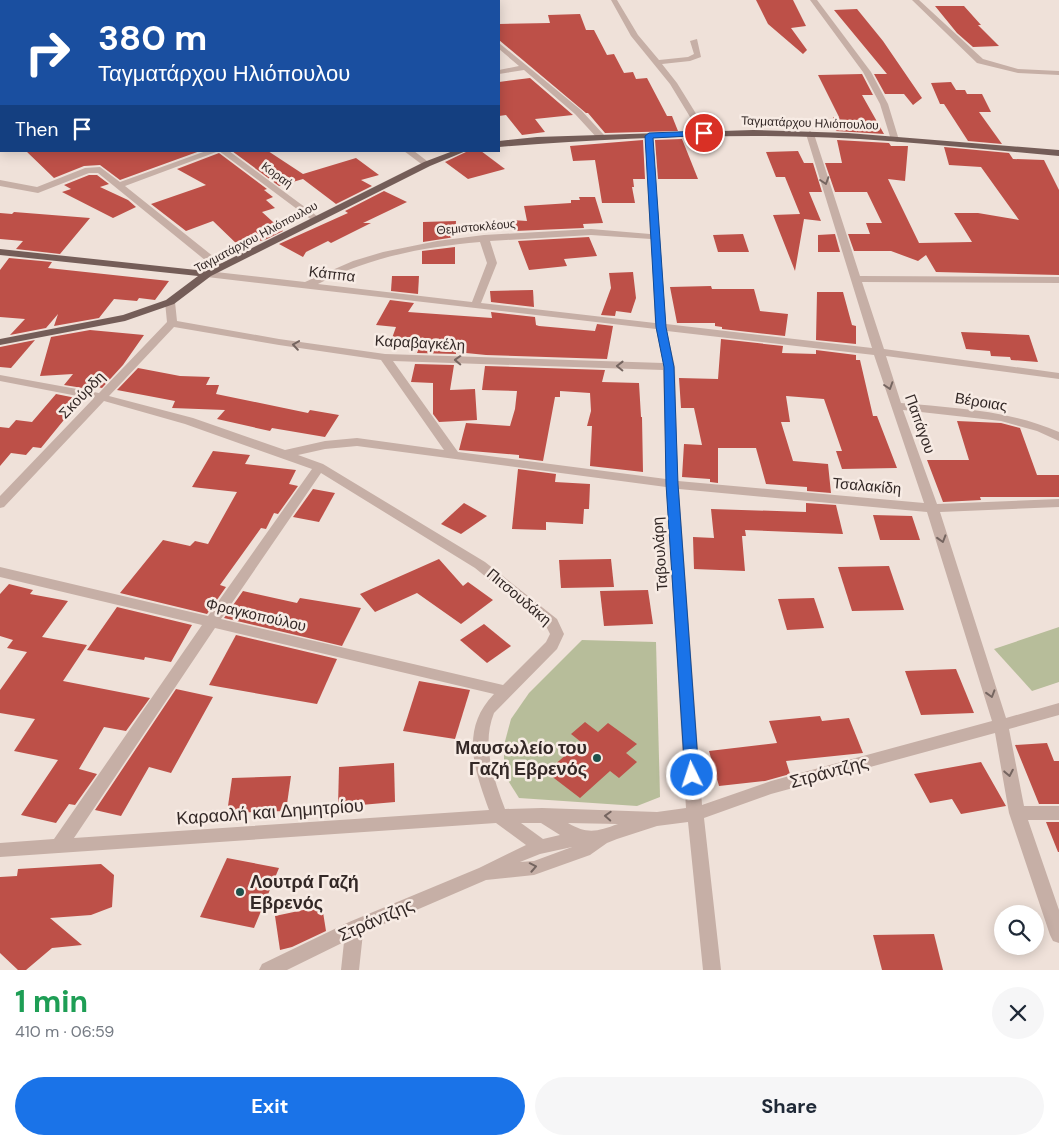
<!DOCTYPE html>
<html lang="en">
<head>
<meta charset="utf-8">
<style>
	:root { --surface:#fff; --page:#f6f6f7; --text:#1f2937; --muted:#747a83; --accent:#1a73e8 }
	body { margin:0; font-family:"DM Sans",sans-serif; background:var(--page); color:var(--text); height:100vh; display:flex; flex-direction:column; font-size:19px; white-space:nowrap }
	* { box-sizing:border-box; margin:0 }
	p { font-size:16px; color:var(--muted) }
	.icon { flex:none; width:28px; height:28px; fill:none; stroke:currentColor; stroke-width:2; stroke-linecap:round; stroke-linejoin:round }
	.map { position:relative; height:970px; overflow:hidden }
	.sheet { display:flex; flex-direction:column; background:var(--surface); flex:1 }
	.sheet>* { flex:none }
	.banner { position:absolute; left:0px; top:0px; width:500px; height:152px; box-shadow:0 2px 12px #0003; background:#1a4fa0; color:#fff; overflow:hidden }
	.buttons { position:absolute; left:994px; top:905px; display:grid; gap:10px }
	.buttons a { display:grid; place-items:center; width:50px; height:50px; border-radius:50%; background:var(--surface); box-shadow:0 2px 12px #0003; font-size:25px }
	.pin { position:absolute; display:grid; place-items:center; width:42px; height:42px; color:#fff; margin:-21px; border:2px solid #fff; border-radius:50%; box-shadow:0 1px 5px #0007 }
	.me { position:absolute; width:55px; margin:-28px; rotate:356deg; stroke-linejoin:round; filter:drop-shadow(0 0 4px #0008) }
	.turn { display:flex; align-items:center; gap:18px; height:105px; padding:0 15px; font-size:22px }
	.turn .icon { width:65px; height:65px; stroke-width:2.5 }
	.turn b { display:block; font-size:35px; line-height:42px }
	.then { display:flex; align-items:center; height:48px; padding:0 15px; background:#0003; gap:10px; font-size:19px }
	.round { display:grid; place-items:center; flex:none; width:52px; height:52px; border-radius:26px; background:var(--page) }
	.headline { display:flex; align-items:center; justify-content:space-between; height:85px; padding:0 15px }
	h1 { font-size:30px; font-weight:700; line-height:38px; color:#1e9e55 }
	.primary-button { display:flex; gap:10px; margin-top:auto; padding:10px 15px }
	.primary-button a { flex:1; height:58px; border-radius:30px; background:var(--accent); color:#fff; font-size:20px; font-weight:700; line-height:58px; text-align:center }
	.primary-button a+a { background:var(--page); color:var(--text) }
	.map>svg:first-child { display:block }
</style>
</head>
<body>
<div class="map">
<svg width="1059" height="970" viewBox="0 0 1059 970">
	<rect width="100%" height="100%" fill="#efe1d9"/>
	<g fill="#b7bd9a">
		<polygon points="1059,627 1059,682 1032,691 994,649"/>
		<polygon points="582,640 656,642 660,797 637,806 519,798 504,774 504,745 511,719 529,693"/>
	</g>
	<g fill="#bd5048">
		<polygon points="756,0 793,0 806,26 791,28 807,50 803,54 768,24"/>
		<polygon points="935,6 964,6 981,25 978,25 999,46 973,47 957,33"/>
		<polygon points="857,9 883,41 922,98 913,105 904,94 885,94 874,74 887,74 834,10"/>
		<polygon points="580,14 586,30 594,30 607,55 614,54 624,73 633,72 636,79 647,78 667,116 672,116 678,131 605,133 588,113 586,113 499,40 499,24 550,23 548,15"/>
		<polygon points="862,74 873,95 862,95 884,134 836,131 833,117 839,117 818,75"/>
		<polygon points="530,78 573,115 535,119 545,132 522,135 506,115 499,116 499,82"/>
		<polygon points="951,82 956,90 965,90 967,94 982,94 991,112 979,112 1002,144 968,141 944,104 940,104 931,83"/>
		<polygon points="682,139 698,179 658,179 655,140"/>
		<polygon points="643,140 645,179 633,179 634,187 632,187 635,203 602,203 595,160 573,161 570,146"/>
		<polygon points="837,140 889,143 891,146 908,146 905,181 888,179 919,243 972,242 954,213 978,213 1019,220 981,167 949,165 944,147 1009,153 1013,159 1044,160 1059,190 1059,275 936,272 926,255 918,261 891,251 854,251 848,234 870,234 866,223 882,223 867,192 835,192 825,163 842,163"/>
		<polygon points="26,151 200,151 120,180 100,165 84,166 54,178"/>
		<polygon points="232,151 268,151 303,174 356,158 379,175 361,180 372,186 336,204 303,179 279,186"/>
		<polygon points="468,151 481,151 505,169 468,179 445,162"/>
		<polygon points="798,151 804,163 813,163 822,192 809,192 821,221 804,219 795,271 773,215 800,214 785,177 776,177 766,152"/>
		<polygon points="219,153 267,189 264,190 273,197 266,200 275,208 262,212 283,231 267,239 240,247 213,221 186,231 151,204 206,185 177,169"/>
		<polygon points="89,175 97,175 109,184 100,187 128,200 136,207 113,218 62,192 71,189 64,185"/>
		<polygon points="384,191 407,202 363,223 371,223 331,243 328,241 306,252 303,257 279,244 348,213 345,211"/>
		<polygon points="579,197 595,197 603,223 583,224 584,228 515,231 511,220 527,221 524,206 571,203 571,200 580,200"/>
		<polygon points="14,212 90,218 60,254 16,249 23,241 0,239 0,213 12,214"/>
		<polygon points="456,221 455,237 423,242 423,222"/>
		<polygon points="743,234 749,252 718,252 713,235"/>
		<polygon points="835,234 840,252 818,252 818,235"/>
		<polygon points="589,237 597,256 564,259 567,266 529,270 518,241"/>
		<polygon points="455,247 455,264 422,264 422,251"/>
		<polygon points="9,258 52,262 48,268 169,281 155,300 139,298 137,301 114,299 99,318 54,326 58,314 46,328 10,335 25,319 0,317 0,270"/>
		<polygon points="633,272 636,298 631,313 616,311 615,316 601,315 611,288 609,273"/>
		<polygon points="392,276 419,276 418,294 391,291"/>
		<polygon points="711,286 712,289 754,289 760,311 788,314 785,336 722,329 722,327 715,326 715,323 677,323 670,287"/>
		<polygon points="533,290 534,307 491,302 490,291"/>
		<polygon points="817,292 843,292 852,325 856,326 856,344 816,340"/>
		<polygon points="390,300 414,303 408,312 492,318 491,312 535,317 536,325 539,326 595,331 597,324 613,326 607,359 486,355 456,352 456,354 417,353 419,348 406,347 408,342 391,341 396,327 376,325"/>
		<polygon points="90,330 144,335 123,365 102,388 92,386 89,389 64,385 73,374 40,376 51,337"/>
		<polygon points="961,332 1029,335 1038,362 1011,360 1010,357 991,356 990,351 966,349"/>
		<polygon points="721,339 783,346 782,353 816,354 816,350 856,355 856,360 860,360 873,416 877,416 897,468 842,469 836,451 842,451 824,399 786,396 790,422 781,422 793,461 828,464 831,493 807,491 807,487 766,484 756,448 718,448 718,483 710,482 710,479 682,477 684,444 702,445 694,408 681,408 679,378 718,379"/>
		<polygon points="35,340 11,368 0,367 0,347"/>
		<polygon points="415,364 454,365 450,390 475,389 477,420 439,422 433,414 433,383 411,382"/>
		<polygon points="485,366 605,370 602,382 639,383 641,417 642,417 643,472 590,466 592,426 587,426 591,411 590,393 560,391 560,397 555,397 543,461 519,458 519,455 459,450 466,423 510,426 515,409 517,391 482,390"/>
		<polygon points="138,368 180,376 210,377 206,385 219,385 216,394 308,413 310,410 339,415 325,437 272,428 270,431 217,419 225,410 172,408 175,401 117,390"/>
		<polygon points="56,394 81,399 41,448 33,447 26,455 11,453 0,466 0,427 9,428 16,420 32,422"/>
		<polygon points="957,421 1001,423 1020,428 1037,475 1059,475 1059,497 980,497 981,500 943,502 927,460 969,460"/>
		<polygon points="213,451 250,455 245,464 296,470 289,484 298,486 278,514 274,513 266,529 261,528 220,585 226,587 207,614 120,593 163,540 190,546 195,541 208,544 237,492 192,487"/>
		<polygon points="518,469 556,474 555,482 590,484 589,509 584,509 583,524 546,522 546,530 512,529"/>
		<polygon points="313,489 335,493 319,522 293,517"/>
		<polygon points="464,503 487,516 461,534 441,524"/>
		<polygon points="806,503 836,505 843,534 745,530 746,536 742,536 745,571 694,569 693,537 714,538 711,509 806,512"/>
		<polygon points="873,515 912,516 920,540 880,540"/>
		<polygon points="439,559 463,586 468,582 493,600 461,624 417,593 375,612 360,594"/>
		<polygon points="611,559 614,587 561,588 559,560"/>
		<polygon points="889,566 904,610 852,611 838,567"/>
		<polygon points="9,584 33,590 30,594 68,601 42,637 87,645 63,681 150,698 126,731 104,727 79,769 97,774 75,805 69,804 56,823 21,815 58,760 14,751 35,719 0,713 0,690 27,652 7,648 13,640 0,636 0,594"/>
		<polygon points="648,590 653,624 604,626 600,591"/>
		<polygon points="243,591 297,603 300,598 361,608 342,646 224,618"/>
		<polygon points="814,598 824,628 787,630 778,599"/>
		<polygon points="117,607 192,625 171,662 145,657 144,660 87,650"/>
		<polygon points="484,624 511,646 487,663 460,640"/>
		<polygon points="236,635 337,659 317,704 209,685"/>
		<polygon points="956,669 974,713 921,715 905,671"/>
		<polygon points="419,681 470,690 455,739 403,731"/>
		<polygon points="176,689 213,697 171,773 149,767 121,816 95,810"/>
		<polygon points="820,716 822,721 849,718 863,753 786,761 790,774 765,781 719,786 709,751 777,743 769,721"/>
		<polygon points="585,722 598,732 608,723 637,744 626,753 637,762 619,778 610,771 580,798 546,772 581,742 571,734"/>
		<polygon points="1047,743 1054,761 1059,761 1059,804 1039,804 1015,745"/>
		<polygon points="981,762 1006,806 961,814 952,799 930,803 914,774"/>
		<polygon points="394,763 395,802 338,807 339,767"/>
		<polygon points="291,776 286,811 227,813 232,778"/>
		<polygon points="1046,822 1059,822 1059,852 1058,852"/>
		<polygon points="227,858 279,868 254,928 200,917"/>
		<polygon points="101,864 114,875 112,907 91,915 50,918 82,945 52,948 26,970 18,970 0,953 0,877 17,876 18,869"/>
		<polygon points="322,906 326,931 292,947 280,950 275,916"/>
		<polygon points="934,934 943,970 882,970 873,935"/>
	</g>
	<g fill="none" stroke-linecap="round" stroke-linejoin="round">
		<g fill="#c6afa6" fill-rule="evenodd">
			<rect x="284" y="0" width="8" height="1"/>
			<rect x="434" y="0" width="8" height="1"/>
			<polygon points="611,0 617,0 638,35 659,60 688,57 694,54 690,41 697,39 701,57 690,61 662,64 677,83 708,133 707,135 701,135 670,84 631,36"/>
			<polygon points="810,0 817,0 871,72 888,104 899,140 898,142 891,140 880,104 863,72"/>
			<polygon points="912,0 919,0 983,59 1018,69 1059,71 1059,75 1018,73 977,63"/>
			<polygon points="499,43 581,110 604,135 604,139 598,139 575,114 524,70 499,74 499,70 519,66 499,49"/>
			<rect x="0" y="75" width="1" height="4"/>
			<rect x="0" y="107" width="1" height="4"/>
			<path d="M810 131 814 134 860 276 1059 277V283L862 282 884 349 1059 373V379L886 356 901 403C954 408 1009 410 1059 432V441L1037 431 1001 421 903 410 937 504 1059 499V507L940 512 1006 718 1059 703V715L1009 729 1024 806H1059V820H1028L1059 910V943L1053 941 1050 935 1009 813 995 733 771 794 704 818 721 970H703L688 822 657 826 617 839 607 843 590 855 534 875 486 880 363 933 359 970H341L344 942 287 970H259L262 964 349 922 479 868 526 845 496 823 0 857V843L54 839 202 625 0 577V567L208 616 312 469 185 424 104 401 4 507 0 508V496L93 399 0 381V375L99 393 167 322 165 302 170 299 175 302 177 321 279 339 385 354 663 363 656 329 207 277 202 274 207 271 305 282 353 261 383 252 437 241 484 235 591 229 650 234 645 136 649 133 653 136 666 324 872 348 806 134ZM591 235 651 239 655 323 481 303 497 263 490 241ZM480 242 487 263 472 302 318 284C369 257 424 247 480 242ZM174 327 279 345 381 360 444 450 357 438 325 441 285 450 193 418 109 396ZM667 331 874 355 924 503 678 481 675 367ZM393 361 663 370 666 479 458 452ZM357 446 666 487 686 808 657 812 542 808 505 809C494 779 481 745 494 713L557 649 564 634 557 619 485 562 323 464 298 455 325 449ZM321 473 475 568 546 626 550 634 546 642 503 685 221 619ZM679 489 927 512 992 721 771 781 702 805ZM215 628 494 694C460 729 474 769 489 810L74 838ZM521 823H541L560 835 543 839ZM568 823 618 824C598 831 588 835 568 823ZM572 847 534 861 520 862 540 854Z"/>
			<polygon points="1,144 1,150 0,151 0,145"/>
			<polygon points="206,151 229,151 321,219 319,221 313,221 219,151 125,186 224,265 224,269 216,269 98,173 89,173 38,193 0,186 0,180 37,187 85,168 100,167 120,182"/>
			<polygon points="404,151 414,151 431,164 427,167 424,166"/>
		</g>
		<g fill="#745d58" fill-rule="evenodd">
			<path d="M753 130 848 133 1059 150V156C957 147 855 135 753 136 668 136 583 140 499 147V141L537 137Z"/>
			<polygon points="453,151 466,151 430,166 211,276 174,304 125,321 0,345 0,339 123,315 166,300 198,276 0,255 0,249 206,271 424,162"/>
		</g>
	</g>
	<defs><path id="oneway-chevron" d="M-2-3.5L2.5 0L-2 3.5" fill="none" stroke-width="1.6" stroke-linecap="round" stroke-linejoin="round" transform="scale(1.25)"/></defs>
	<g stroke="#756560">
		<use href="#oneway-chevron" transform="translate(825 181) rotate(72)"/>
		<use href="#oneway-chevron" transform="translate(296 345) rotate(-172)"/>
		<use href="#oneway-chevron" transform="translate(458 360) rotate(-178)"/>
		<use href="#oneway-chevron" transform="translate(620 366) rotate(-179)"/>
		<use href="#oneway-chevron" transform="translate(889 386) rotate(72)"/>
		<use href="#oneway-chevron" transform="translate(942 539) rotate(73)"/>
		<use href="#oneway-chevron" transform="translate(991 694) rotate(73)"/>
		<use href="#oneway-chevron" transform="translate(1009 773) rotate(79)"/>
		<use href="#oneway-chevron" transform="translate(608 816) rotate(-177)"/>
		<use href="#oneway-chevron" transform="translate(533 867) rotate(-11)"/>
	</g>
	<polygon fill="#1a73e8" stroke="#114b97" points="704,131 707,131 707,135 653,138 666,327 674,367 678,484 699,775 697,779 692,781 687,779 685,775 666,484 664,367 656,327 645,136 649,133"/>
	<g fill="#1f514b" stroke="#f7ebe4" stroke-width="2">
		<circle cx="597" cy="758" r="5"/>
		<circle cx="240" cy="892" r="5"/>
	</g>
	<g text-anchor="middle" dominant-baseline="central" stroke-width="5" stroke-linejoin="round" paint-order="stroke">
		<g font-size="12" fill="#332826" stroke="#f7ebe4">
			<text transform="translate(810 123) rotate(2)">Ταγματάρχου Ηλιόπουλου</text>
			<text transform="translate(277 175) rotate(36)">Κοραή</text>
			<text transform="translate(476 227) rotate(-5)">Θεμιστοκλέους</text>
			<text transform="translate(256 237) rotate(-28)">Ταγματάρχου Ηλιόπουλου</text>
		</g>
		<g font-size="15" fill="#332826" stroke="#f7ebe4">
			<text transform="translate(332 274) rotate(7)">Κάππα</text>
			<text transform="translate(420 343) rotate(3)">Καραβαγκέλη</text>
			<text transform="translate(82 395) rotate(-46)">Σκούρδη</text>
			<text transform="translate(981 402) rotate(9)">Βέροιας</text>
			<text transform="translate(920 424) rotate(70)">Παπάγου</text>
			<text transform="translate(867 486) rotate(5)">Τσαλακίδη</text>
			<text transform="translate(660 554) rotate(-94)">Ταβουλάρη</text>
			<text transform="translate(519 597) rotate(40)">Πιτσουδάκη</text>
			<text transform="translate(256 615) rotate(13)">Φραγκοπούλου</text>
		</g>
		<g font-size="18" font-weight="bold" fill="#332826" stroke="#f7ebe4" text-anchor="end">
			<text x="587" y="748">Μαυσωλείο του<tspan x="587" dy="21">Γαζή Εβρενός</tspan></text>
			<text x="250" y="882" text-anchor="start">Λουτρά Γαζή<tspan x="250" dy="21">Εβρενός</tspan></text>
		</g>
		<g font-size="18" fill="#332826" stroke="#f7ebe4">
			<text transform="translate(829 772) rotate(-15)">Στράντζης</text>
			<text transform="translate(270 812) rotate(-4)">Καραολή και Δημητρίου</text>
			<text transform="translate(376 920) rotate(-24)">Στράντζης</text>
		</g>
	</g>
</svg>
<div class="buttons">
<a><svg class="icon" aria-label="search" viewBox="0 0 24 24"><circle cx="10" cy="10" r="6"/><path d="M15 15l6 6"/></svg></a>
</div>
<div class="pin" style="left:704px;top:133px;background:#d93025"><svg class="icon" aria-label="arrive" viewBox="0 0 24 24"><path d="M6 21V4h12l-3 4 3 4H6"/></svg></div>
<svg class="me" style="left:692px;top:775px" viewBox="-20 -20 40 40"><circle r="17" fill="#1a73e8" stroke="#fff" stroke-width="3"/><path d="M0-11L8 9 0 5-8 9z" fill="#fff"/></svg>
<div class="banner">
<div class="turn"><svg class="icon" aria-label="right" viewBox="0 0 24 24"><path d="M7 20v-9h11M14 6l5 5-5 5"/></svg><div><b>380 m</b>Ταγματάρχου Ηλιόπουλου</div></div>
<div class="then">Then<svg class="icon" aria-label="arrive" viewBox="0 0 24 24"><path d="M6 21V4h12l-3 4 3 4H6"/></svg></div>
</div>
</div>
<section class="sheet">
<div class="headline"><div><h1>1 min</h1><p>410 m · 06:59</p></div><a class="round"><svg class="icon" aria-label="close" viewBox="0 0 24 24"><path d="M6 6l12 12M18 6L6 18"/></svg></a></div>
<div class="primary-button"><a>Exit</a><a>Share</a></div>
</section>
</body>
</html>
